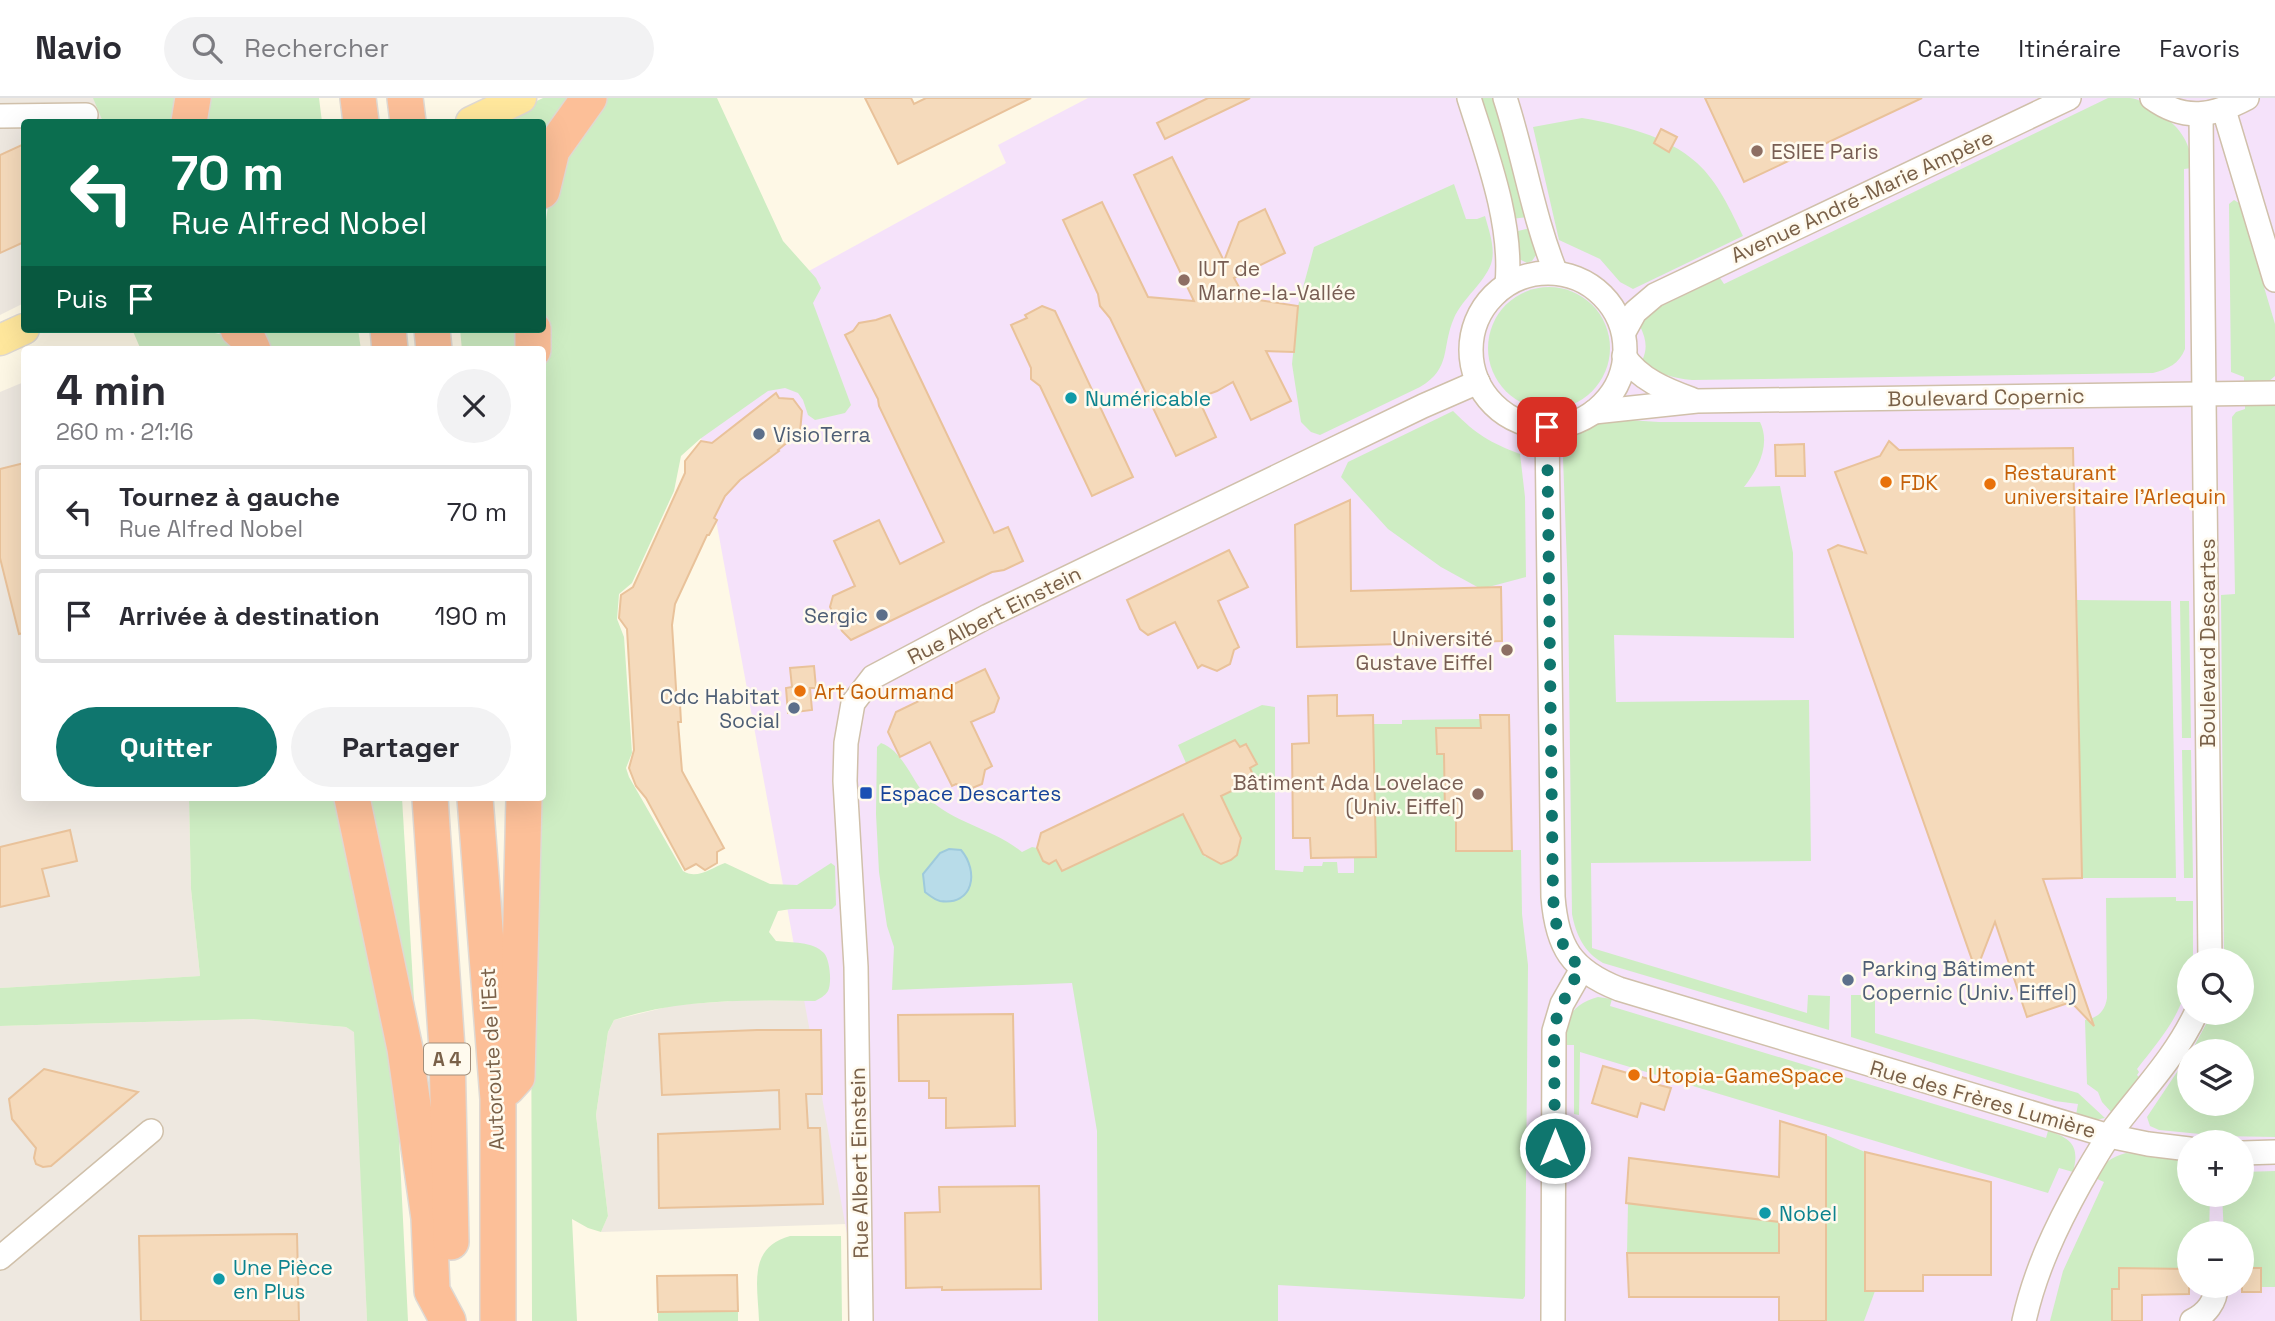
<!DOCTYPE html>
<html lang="fr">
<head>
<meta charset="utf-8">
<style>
	:root { --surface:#fff; --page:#f2f2f3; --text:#2b2b33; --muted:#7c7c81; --line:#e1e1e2; --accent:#0f766e }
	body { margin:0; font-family:"Space Grotesk",sans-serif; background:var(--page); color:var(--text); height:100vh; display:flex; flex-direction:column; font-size:26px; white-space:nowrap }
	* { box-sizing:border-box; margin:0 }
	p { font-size:23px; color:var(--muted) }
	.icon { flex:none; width:38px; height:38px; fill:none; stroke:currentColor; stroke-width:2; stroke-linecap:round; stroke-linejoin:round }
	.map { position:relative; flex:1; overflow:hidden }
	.details { position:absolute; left:21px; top:248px; width:525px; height:455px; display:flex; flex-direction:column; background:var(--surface); border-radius:7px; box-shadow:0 7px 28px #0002 }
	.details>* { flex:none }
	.hud { position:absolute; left:21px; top:21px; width:525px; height:214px; border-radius:7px; box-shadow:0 7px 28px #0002; background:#0b6e4f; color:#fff; overflow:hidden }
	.tools { position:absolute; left:2177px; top:850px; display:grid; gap:14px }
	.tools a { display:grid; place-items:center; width:77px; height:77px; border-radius:50%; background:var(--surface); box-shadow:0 7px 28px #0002; font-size:35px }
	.pin { position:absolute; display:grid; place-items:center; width:60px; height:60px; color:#fff; margin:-30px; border-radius:14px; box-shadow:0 4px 10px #0006 }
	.me { position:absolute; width:77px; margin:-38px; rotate:0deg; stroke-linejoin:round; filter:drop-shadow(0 0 5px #0008) }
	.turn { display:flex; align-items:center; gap:24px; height:147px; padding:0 35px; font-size:32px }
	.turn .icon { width:91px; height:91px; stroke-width:2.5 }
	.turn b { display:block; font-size:49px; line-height:60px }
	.then { display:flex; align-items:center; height:66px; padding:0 35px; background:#0003; gap:14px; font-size:26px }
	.round { display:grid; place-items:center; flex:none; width:74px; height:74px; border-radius:37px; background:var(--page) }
	.headline { display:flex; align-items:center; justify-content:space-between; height:119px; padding:0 35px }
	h1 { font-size:42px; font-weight:600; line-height:52px }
	.primary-button { display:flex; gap:14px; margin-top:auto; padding:14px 35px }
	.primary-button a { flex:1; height:80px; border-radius:42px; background:var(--accent); color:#fff; font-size:28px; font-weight:600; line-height:80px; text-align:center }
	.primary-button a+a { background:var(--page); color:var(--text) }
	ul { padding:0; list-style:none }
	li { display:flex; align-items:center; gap:21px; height:94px; margin:0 14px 10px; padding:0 21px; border:4px solid var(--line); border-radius:7px }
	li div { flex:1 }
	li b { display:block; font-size:26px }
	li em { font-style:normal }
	header { display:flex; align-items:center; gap:42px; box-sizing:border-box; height:98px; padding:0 35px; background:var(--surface); border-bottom:2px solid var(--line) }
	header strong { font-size:33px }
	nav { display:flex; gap:38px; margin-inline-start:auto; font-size:24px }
	.search { width:490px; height:63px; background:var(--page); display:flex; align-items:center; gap:18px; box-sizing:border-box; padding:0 24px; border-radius:38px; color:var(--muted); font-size:26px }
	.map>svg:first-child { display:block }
</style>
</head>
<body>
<header>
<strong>Navio</strong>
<div class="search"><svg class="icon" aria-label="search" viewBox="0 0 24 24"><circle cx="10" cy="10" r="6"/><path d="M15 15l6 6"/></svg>Rechercher</div>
<nav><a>Carte</a><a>Itinéraire</a><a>Favoris</a></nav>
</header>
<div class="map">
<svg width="2275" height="1223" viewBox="0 0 2275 1223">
	<rect width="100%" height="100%" fill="#fef8e6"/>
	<g fill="#eee8e0">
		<polygon points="0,0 105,0 105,24 24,24 24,205 0,217"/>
		<polygon points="24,284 24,700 189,700 191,791 200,878 0,890 0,294"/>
		<polygon points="747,902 815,903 847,1126 601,1134 608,1118 596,1017 608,934 614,922 675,907"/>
		<polygon points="252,921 346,929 355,934 367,1223 0,1223 0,928"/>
	</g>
	<path fill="#f5e2fa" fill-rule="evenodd" d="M1088 0H2275V1223H863L683 242 1006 65 998 47ZM2189 863H2242V915H2189ZM2189 954H2242V1006H2189ZM2189 1045H2242V1097H2189ZM2189 1136H2242V1188H2189Z"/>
	<g fill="#ceedc3">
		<polygon points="93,0 175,0 171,24 103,24"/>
		<polygon points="204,0 319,0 322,24 200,24"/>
		<polygon points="543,0 577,0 543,54 542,24 493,24"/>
		<path d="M604 0H717L783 143 816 180 821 190 813 205 851 307 845 315 815 322 808 317 803 302 798 295 785 290 768 293 700 341 681 358 674 393 632 485 619 496 617 521 624 539 632 655 626 670 629 679 683 773C697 782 711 770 725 765L770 786 797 787 831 765 835 768 836 807 832 811H791L778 813 769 834 776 843C792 845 812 843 824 855 830 862 832 885 828 893 825 898 819 901 815 903 747 902 679 901 614 922L608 934 596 1017 608 1118 601 1134 588 1130 572 1121 577 1223H532L531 833 536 700H542V150L548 108 563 60Z"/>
		<polygon points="1478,0 1495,0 1527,119 1511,121"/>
		<path d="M2108 0C2115 0 2123 0 2130 0 2140 1 2147 7 2155 12 2178 27 2191 42 2192 70L2184 71 2185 251C2179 266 2168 271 2153 275L1692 282C1672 280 1658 276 1642 263 1648 250 1646 241 1640 228L1649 214 1720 180 1724 186Z"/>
		<path d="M1582 20C1621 27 1666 37 1697 65 1718 84 1731 113 1743 138L1633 191 1620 184 1600 161 1559 142 1533 29Z"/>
		<path d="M1454 86 1466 121H1477L1485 118C1489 133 1496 151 1491 166 1484 185 1463 200 1454 220 1441 250 1452 270 1420 289L1320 337 1311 334 1301 324 1292 266 1298 208 1314 149Z"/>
		<polygon points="2234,102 2239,105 2275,226 2275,278 2268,284 2244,285 2244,279 2231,274 2229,106"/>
		<polygon points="1530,130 1536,157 1532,163 1527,165 1519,161 1514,134"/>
		<circle cx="1549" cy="250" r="61"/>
		<path d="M132 231C165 231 198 230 230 238L238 252H141Z"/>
		<polygon points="256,231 358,231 361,252 262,252"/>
		<polygon points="460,231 519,231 518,252 462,252"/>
		<polygon points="2245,306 2275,306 2275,1039 2221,1038 2159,1032 2150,1028 2147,1019 2189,956 2189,1006 2242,1006 2242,954 2191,954 2212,915 2242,915 2242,863 2224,863 2221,497 2235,496 2232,319 2236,314 2245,311"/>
		<path d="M1453 313C1477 337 1489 344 1520 356L1525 399 1526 479 1481 491 1441 469 1388 431 1341 379 1348 364Z"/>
		<path d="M1612 321 1659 324H1760C1771 347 1758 371 1744 389L1780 388 1793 455 1794 540 1614 537 1616 604 1809 602 1811 763 1591 765 1592 850 1807 915 1808 897 1830 898 1829 932 1603 865C1584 854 1576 837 1572 816L1568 493 1563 360C1574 332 1585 330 1612 321Z"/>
		<polygon points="2077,502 2171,503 2176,780 2082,780"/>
		<polygon points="2180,503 2189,503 2191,640 2182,640"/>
		<path d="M1262 607 1275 609V772L1303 774 1304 768H1322L1323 764H1337L1338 775H1354V759L1376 758 1373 626H1402V622L1480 621V630L1436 631 1437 656H1459L1464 717 1456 734 1457 753 1521 752 1522 816 1528 867 1525 1198 1523 1201 1278 1187V1223H1098L1097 1033 1072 885 892 892 894 849 887 828 879 774 876 716 877 649 881 645C903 653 912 683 927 699 953 725 994 731 1022 754L1032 749 1037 750 1043 763 1049 766 1056 762 1062 773 1183 716 1205 759 1210 757 1215 763 1221 766 1231 762 1237 757 1236 745 1242 742 1221 698 1255 682 1250 670 1257 666 1247 646 1240 649 1235 642 1186 665 1178 647Z"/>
		<polygon points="2182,652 2191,652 2193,780 2184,780"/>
		<polygon points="189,700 337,700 397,1000 408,1223 367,1223 354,934 346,929 252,921 0,928 0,890 200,878 191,791"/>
		<polygon points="363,700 402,700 415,919"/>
		<path d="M2176 799V803H2193V863H2189C2189 910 2164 936 2137 971L2139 974 2137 977 2141 981 2113 1016 2102 1004 2098 994 2087 986 2085 922C2098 920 2105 913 2107 900L2106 800Z"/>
		<polygon points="1851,897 1875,897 1875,935 2078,995 2105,1020 2095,1022 2076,1017 2078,1006 2055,1003 1851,939"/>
		<path d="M1598 899 1612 901 1610 908 2046 1040 2048 1033C2072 1040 2080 1049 2073 1074L2059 1070 2048 1095 1580 954 1579 1017 1574 1016V947H1564C1565 920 1571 907 1598 899Z"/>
		<polygon points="1826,1037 1865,1054 1865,1193 1875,1193 1864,1223 1826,1223"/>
		<path d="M2126 1055 2189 1062V1097H2210L2209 1136H2189V1171L2119 1170V1191L2112 1192V1223H2050L2063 1173 2104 1084 2095 1080C2103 1066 2110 1059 2126 1055Z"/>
		<polygon points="2242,1066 2243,1074 2275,1073 2275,1189 2261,1189 2260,1170 2242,1170 2242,1136 2224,1136 2222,1097 2242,1097"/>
		<polygon points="1628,1105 1779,1124 1779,1155 1627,1155"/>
		<path d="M790 1138H841L842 1223H759C758 1188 747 1150 790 1138Z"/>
		<polygon points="738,1213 738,1223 658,1223 658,1214"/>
	</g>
	<path fill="#b8dce9" stroke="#9ecadc" stroke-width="2" d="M949 751 961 752C979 773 974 808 940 803 935 802 929 797 925 794L923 776 940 755Z"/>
	<g fill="#f5dabb" stroke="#e9c29a" stroke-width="2">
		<polygon points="865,0 911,0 914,6 926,0 1031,0 898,66"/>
		<polygon points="1208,0 1250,0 1165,41 1157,25"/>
		<polygon points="1705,0 1922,0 1744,84"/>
		<polygon points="1661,31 1677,39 1669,54 1654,45"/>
		<polygon points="24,46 24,144 0,155 0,57"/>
		<polygon points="1172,59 1224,163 1239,124 1265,111 1285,155 1234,180 1245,200 1298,208 1294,254 1266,253 1291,303 1251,322 1233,284 1217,293 1198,300 1216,339 1176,358 1110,220 1100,208 1098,196 1063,122 1102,104 1148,199 1194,203 1134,77"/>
		<polygon points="1042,208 1055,213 1133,379 1092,398 1040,288 1031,281 1031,270 1011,227 1027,220 1025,217"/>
		<polygon points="890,217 994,435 1008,429 1023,463 1004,472 992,474 851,542 842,533 830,509 833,498 855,488 834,443 879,422 900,466 944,444 879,308 878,301 845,237 853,233 859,225 876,222"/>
		<polygon points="776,295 779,300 793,301 802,313 800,334 778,352 779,353 740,382 725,398 714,420 717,422 709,437 707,437 675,506 672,527 677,606 680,606 681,624 678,624 682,673 724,750 717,754 717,765 705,772 696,766 685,772 646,700 636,688 629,670 634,652 627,531 619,520 621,497 633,489 685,375 685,363 701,343 712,345"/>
		<polygon points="1889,343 1899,352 2073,350 2082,780 2043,781 2094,928 2071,904 2027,919 1995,824 1976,873 1830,458 1828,452 1838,447 1866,455 1835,374 1880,358"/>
		<polygon points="1804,346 1805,378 1776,378 1775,347"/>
		<polygon points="24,365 24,535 19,536 0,460 0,371"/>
		<polygon points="1350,402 1351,493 1501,489 1502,543 1297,549 1295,427"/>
		<polygon points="1229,452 1248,489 1218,503 1239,549 1234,552 1230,566 1217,573 1202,567 1198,570 1175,524 1148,537 1140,531 1127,502"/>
		<polygon points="814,568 816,590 810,590 812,612 788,615 786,590 792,589 790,570"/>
		<polygon points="985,571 999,600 994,614 971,624 992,668 985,672 982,686 970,691 956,686 952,688 930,644 900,659 888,634 896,614"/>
		<polygon points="1337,597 1337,618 1373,617 1376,759 1311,760 1310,740 1293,740 1292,646 1309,645 1308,598"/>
		<polygon points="1480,617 1509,617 1512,753 1456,753 1456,717 1445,717 1444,656 1437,656 1436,630 1481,630"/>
		<polygon points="1235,642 1240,649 1246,646 1257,666 1250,670 1255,682 1221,698 1241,740 1237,757 1231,762 1221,766 1203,756 1183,716 1062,773 1056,762 1049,766 1043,763 1037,750 1041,735"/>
		<polygon points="70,732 77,763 42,771 49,798 0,809 0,749"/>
		<polygon points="1013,916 1015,1028 946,1030 946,1000 929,1000 929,983 899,983 898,917"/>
		<polygon points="757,932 821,932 822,996 806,996 808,1030 820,1030 823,1106 659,1110 658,1036 780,1031 779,992 662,997 659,936"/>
		<polygon points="1603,968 1652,982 1651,985 1671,990 1664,1012 1641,1005 1637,1019 1592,1005"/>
		<polygon points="44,971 138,994 51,1068 43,1069 36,1066 34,1060 36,1050 12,1021 9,1001"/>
		<polygon points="1780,1023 1826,1037 1826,1223 1779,1223 1779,1199 1629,1199 1627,1155 1779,1155 1779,1124 1626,1105 1629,1060 1779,1079"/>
		<polygon points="1865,1054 1991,1084 1991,1177 1923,1177 1923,1193 1865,1193"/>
		<polygon points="1039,1088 1041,1191 942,1192 942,1189 906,1190 905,1115 940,1114 939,1089"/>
		<polygon points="297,1136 299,1223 141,1223 139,1138"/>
		<polygon points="2119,1170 2189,1171 2189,1196 2142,1197 2142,1223 2112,1223 2112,1191 2119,1191"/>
		<rect x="2242" y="1170" width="19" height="24"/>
		<polygon points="737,1177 738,1213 658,1214 657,1178"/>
	</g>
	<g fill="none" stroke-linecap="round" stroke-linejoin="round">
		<defs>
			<g id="minor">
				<path d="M1469 0C1487 57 1513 126 1507 186"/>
				<path d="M1505 0C1524 58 1533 119 1556 175"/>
				<path d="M2152 0C2185 24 2213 18 2247 0"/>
				<polyline points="2224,12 2275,182"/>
				<polyline points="2201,17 2210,863"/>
				<polyline points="0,18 86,17"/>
				<circle cx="1548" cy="252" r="77"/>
				<polyline points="1624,234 1635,214 1655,197 2069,0"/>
				<path d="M1624 258C1639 281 1666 292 1691 301"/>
				<polyline points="1594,314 1697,303 2275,295"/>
				<path d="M1547 329 1553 799C1557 849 1571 872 1619 891L2109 1038 2148 1046 2189 1051"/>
				<polyline points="2242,1055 2275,1054"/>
				<polyline points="0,1160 151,1033"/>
				<polyline points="861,1223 856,869 845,683 846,645 853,605 873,579 988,518 1423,308 1478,284"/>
				<polyline points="1553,1223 1554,933 1562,906 1582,871"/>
				<path d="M2024 1223C2035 1173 2056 1129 2081 1084 2092 1065 2102 1047 2115 1029 2143 992 2176 958 2196 915"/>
				<path d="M2192 1223C2206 1216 2216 1204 2216 1188"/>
			</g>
			<g id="major">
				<polyline points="471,24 521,0"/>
				<polyline points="0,242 24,231"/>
			</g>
			<g id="highway">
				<polyline points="358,0 361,24"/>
				<polyline points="405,0 408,24"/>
				<polyline points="189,24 193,0"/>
				<polyline points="542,93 552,52 589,0"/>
				<polyline points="238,231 247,239 253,252"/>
				<polyline points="388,231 390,252"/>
				<polyline points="432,231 434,252"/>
				<polyline points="533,252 533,231"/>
				<polyline points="352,700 405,951 429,1120 432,1193 448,1223"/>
				<polyline points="430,700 447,951 451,1144"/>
				<polyline points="475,700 498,1001 498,1223"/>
				<polyline points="507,990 517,979 524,700"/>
			</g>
		</defs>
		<use href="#minor" stroke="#d0c0aa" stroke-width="26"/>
		<use href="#major" stroke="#dfd9d3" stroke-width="33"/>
		<use href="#highway" stroke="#dfd9d3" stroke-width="38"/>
		<use href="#minor" stroke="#fff" stroke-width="23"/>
		<use href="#major" stroke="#ffe79c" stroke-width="30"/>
		<use href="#highway" stroke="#fcbf98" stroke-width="35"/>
	</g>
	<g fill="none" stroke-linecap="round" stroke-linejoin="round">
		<path stroke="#0f766e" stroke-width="12" stroke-dasharray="0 21.6" d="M1547 329 1553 799C1556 832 1558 846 1581 871L1570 888 1556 922 1554 943 1555 1050"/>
	</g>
	<g fill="#8d6e63" stroke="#fffaee" stroke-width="2.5">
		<circle cx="1757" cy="53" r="7"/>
		<circle cx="1184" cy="182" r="7"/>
		<circle cx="1507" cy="552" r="7"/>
		<circle cx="1478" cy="696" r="7"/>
	</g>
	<g fill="#0f9aa8" stroke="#fffaee" stroke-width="2.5">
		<circle cx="1071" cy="300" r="7"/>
		<circle cx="1765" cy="1115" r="7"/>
		<circle cx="219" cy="1181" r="7"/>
	</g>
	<g fill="#5c6f8a" stroke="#fffaee" stroke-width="2.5">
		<circle cx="759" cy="336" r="7"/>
		<circle cx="882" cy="517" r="7"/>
		<circle cx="794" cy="610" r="7"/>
		<circle cx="1848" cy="882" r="7"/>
	</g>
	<g fill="#e8710a" stroke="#fffaee" stroke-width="2.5">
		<circle cx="1886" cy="384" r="7"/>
		<circle cx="1990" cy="386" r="7"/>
		<circle cx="800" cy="593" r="7"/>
		<circle cx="1634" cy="977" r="7"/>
	</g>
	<rect fill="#1a4fb4" stroke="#fffaee" stroke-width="2.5" x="859" y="688" width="14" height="14" rx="3.5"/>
	<g text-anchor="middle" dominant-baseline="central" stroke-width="5" stroke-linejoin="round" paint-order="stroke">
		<rect fill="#fffaee" stroke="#a18e7a" stroke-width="2" x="424" y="945.5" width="46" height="31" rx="5"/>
		<g font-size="19" font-weight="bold" fill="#796048">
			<text x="447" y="961">A 4</text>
		</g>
		<g font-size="21" fill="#785e54" stroke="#fffaee" text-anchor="start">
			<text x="1771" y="53">ESIEE Paris</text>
			<text x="1198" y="170">IUT de<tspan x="1198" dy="24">Marne-la-Vallée</tspan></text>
			<text x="1493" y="540" text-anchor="end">Université<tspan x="1493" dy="24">Gustave Eiffel</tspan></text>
			<text x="1464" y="684" text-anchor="end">Bâtiment Ada Lovelace<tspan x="1464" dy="24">(Univ. Eiffel)</tspan></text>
		</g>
		<g font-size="21" fill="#796048" stroke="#fffaee">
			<text transform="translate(1862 98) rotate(-25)">Avenue André-Marie Ampère</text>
			<text transform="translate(1986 299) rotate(-1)">Boulevard Copernic</text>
			<text transform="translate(994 517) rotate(-27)">Rue Albert Einstein</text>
			<text transform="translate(2207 545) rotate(-90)">Boulevard Descartes</text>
			<text transform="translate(492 961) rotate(-93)">Autoroute de l’Est</text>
			<text transform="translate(1983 1001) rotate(16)">Rue des Frères Lumière</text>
			<text transform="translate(859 1065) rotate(-91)">Rue Albert Einstein</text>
		</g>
		<g font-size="21" fill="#0d838f" stroke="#fffaee" text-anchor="start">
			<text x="1085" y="300">Numéricable</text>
			<text x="1779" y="1115">Nobel</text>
			<text x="233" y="1169">Une Pièce<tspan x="233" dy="24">en Plus</tspan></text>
		</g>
		<g font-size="21" fill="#4e5e75" stroke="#fffaee" text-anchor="start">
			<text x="773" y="336">VisioTerra</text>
			<text x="868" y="517" text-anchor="end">Sergic</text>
			<text x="780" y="598" text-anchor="end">Cdc Habitat<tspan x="780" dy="24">Social</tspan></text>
			<text x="1862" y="870">Parking Bâtiment<tspan x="1862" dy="24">Copernic (Univ. Eiffel)</tspan></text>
		</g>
		<g font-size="21" fill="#c56008" stroke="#fffaee" text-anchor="start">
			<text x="2004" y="374">Restaurant<tspan x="2004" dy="24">universitaire l’Arlequin</tspan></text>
			<text x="1900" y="384">FDK</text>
			<text x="814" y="593">Art Gourmand</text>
			<text x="1648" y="977">Utopia-GameSpace</text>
		</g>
		<g font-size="21" fill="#164399" stroke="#fffaee" text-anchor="start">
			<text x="880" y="695">Espace Descartes</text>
		</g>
	</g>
</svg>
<div class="tools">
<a><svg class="icon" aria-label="search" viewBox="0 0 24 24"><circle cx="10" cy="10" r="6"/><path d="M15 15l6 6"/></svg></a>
<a><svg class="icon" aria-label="layers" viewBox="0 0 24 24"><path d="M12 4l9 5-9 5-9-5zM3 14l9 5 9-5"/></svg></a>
<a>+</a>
<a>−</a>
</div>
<div class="pin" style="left:1547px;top:329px;background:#d93025"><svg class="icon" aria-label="arrive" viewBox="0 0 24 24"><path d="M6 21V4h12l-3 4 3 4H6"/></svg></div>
<svg class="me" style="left:1555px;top:1050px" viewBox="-20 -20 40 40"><circle r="17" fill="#0f766e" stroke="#fff" stroke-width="3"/><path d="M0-11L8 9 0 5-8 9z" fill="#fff"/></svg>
<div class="hud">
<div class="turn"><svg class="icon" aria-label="left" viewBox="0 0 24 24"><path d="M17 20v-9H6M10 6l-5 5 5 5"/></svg><div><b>70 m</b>Rue Alfred Nobel</div></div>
<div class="then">Puis<svg class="icon" aria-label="arrive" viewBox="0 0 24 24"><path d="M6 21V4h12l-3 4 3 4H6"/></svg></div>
</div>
<section class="details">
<div class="headline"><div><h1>4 min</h1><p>260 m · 21:16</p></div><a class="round"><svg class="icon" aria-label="close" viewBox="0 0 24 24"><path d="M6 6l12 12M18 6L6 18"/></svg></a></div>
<ul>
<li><svg class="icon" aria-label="left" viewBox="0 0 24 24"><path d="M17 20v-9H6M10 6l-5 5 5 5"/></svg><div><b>Tournez à gauche</b><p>Rue Alfred Nobel</p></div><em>70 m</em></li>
<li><svg class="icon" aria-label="arrive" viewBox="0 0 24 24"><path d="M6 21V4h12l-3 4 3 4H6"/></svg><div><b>Arrivée à destination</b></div><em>190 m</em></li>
</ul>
<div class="primary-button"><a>Quitter</a><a>Partager</a></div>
</section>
</div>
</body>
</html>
